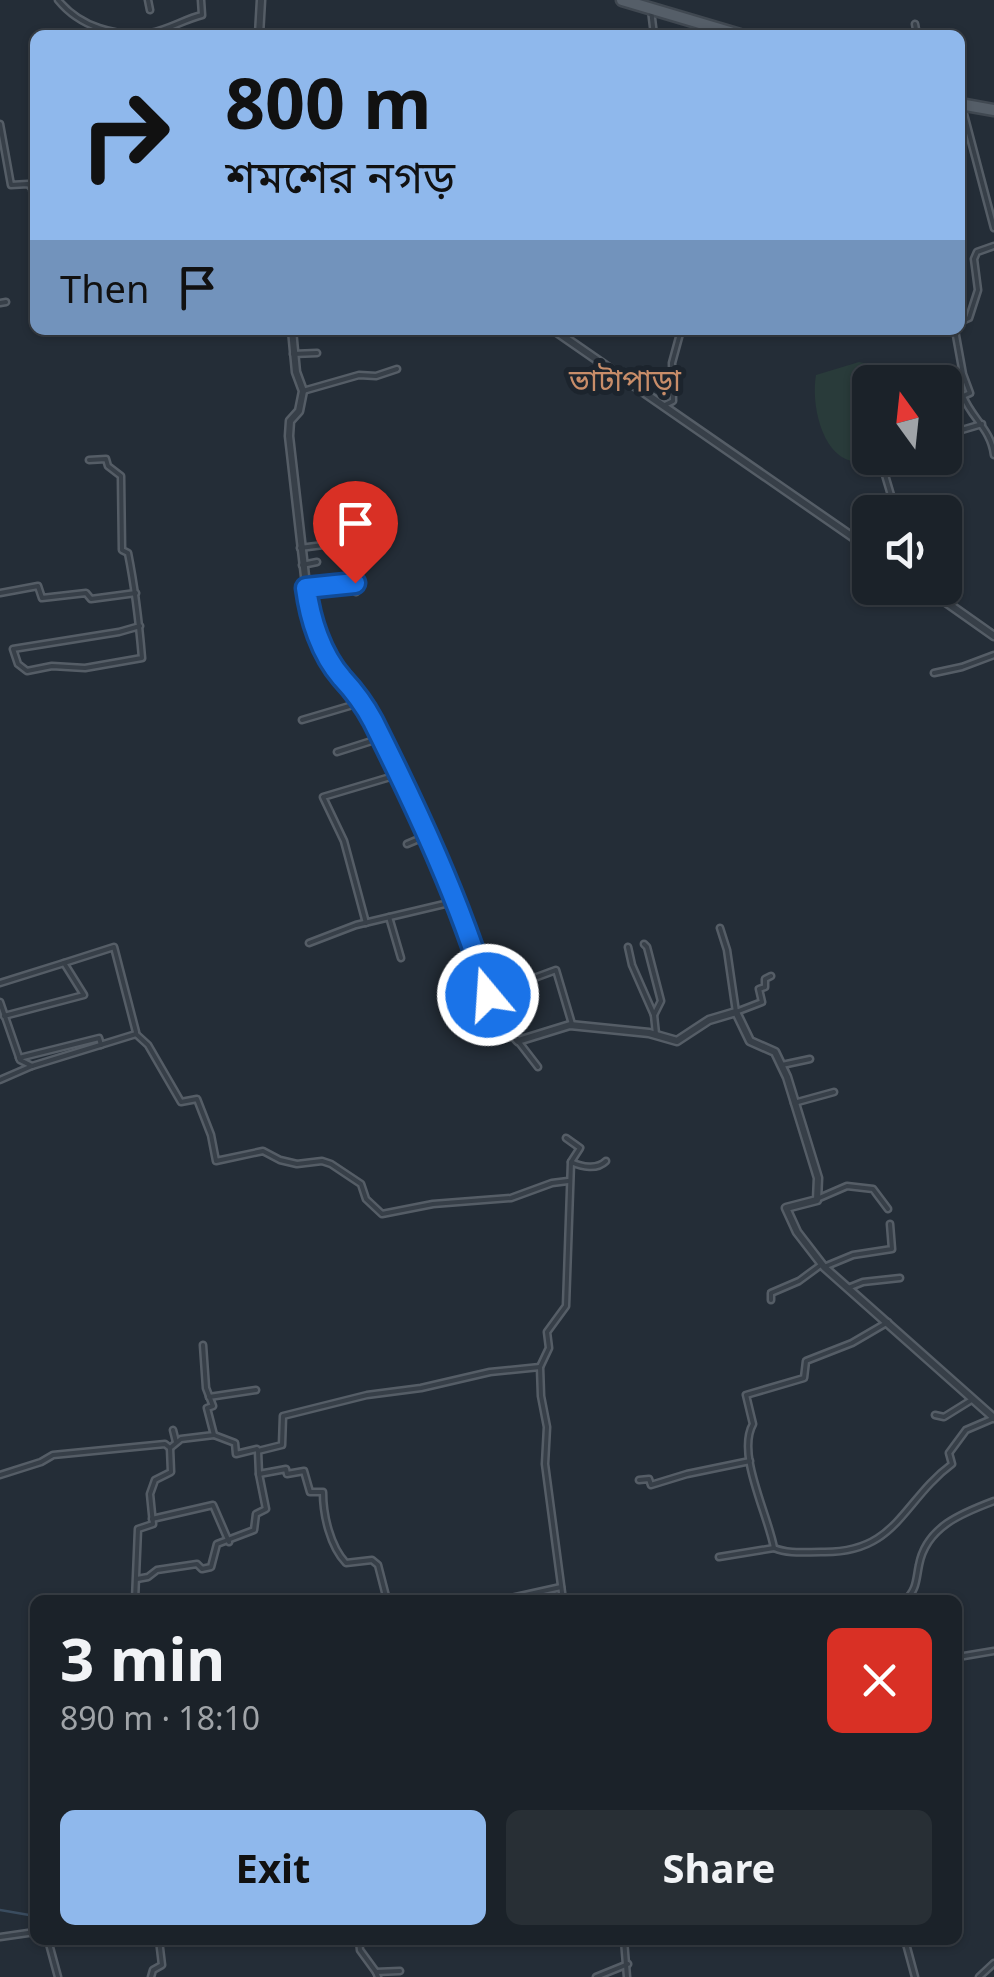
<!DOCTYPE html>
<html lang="en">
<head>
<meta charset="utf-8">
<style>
	:root { --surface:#1b2229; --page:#282f35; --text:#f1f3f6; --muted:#a0a4a8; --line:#393f46; --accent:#8fb8ec }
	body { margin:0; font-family:"Noto Sans","Noto Sans Bengali",sans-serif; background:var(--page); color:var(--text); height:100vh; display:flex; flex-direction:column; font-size:38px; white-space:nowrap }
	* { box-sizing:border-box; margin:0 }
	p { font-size:32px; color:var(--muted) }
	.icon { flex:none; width:55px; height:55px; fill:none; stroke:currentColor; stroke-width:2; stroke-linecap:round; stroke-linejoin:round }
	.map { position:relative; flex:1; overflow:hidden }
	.drawer { position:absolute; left:30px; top:1595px; width:932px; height:350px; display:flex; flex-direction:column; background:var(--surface); border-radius:15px; box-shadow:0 2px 8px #0004,0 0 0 2px var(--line) }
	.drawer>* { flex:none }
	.banner { position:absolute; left:30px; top:30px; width:935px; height:305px; border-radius:15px; box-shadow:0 2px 8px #0004,0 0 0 2px var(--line); background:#8fb8ec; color:#111; overflow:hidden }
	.needle { width:65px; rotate:345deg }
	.fabs { position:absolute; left:852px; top:365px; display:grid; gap:20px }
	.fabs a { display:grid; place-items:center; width:110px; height:110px; border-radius:15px; background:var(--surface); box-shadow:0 2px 8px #0004,0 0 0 2px var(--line); font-size:50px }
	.pin { position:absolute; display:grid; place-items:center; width:85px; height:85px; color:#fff; margin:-102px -42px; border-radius:50% 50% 50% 0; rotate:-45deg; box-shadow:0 0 10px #0007 }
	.pin .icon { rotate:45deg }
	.me { position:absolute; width:110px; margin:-55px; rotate:342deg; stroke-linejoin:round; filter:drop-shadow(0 0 8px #0008) }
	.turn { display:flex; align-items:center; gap:35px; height:210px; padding:0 30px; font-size:45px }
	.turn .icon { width:130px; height:130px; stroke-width:2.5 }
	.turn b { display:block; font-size:70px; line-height:85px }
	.then { display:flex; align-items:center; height:95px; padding:0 30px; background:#0003; gap:20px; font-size:38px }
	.round { display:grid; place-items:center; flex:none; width:105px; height:105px; border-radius:15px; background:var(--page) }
	.overview { display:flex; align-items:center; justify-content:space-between; height:170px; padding:0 30px }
	h1 { font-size:60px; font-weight:700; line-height:75px }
	.action { display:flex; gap:20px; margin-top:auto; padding:20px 30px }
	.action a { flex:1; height:115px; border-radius:15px; background:var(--accent); color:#111; font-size:40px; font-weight:700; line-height:115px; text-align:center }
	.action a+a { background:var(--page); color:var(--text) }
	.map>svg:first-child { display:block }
</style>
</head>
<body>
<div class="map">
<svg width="994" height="1977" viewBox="0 0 994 1977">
	<rect width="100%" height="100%" fill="#242d37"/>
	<path fill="#293b3a" d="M859 362 892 369 898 382H870V455L851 461C821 453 811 403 816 375Z"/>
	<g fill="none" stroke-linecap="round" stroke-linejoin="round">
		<polyline stroke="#3a4c5f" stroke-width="2.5" points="0,1910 35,1916"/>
		<defs>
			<g id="minor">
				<path d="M58 0C80 27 115 37 150 33 168 30 185 19 202 15L201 0"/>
				<polyline points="148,0 150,10"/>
				<polyline points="651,10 654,35"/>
				<polyline points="915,24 917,35"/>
				<polyline points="960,99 994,228"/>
				<polyline points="0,124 11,185 28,184 32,188 35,215"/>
				<polyline points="0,303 6,302"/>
				<polyline points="960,322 969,318 978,290 974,259 977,252 994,246"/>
				<path d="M955 330 963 374 970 393 963 396C972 419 991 429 994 455"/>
				<polyline points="293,354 317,353"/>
				<polyline points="303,391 359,375 376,376 397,369"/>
				<polyline points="665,405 673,401 672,363 681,330"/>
				<polyline points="945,435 982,424"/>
				<polyline points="880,458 896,512"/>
				<path d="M89 460 106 459 108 466 121 476 122 550 128 553C135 588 139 622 142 658L85 668 52 666 27 671 18 664 13 649 119 632 140 626"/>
				<polyline points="852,534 870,525"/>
				<polyline points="300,548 331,544"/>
				<polyline points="302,565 317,562"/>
				<polyline points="305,588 355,581 356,592"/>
				<polyline points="0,593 38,586 42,598 86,593 91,599 136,593"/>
				<polyline points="934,673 962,667 994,655"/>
				<polyline points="302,720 363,702"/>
				<polyline points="337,752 381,738"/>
				<polyline points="407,844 426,836"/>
				<polyline points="389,917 401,958"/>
				<polyline points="366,923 344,841 323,797 397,775"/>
				<polyline points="720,928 727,950 736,1012 762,1002 759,989 765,987 765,979 771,976"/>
				<polyline points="309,943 356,925 453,902"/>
				<polyline points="644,944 647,947 661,1001 654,1015 656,1034"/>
				<polyline points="628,947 632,965 654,1015"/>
				<polyline points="64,963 114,947 136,1032"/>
				<polyline points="0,983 64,963 84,995 4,1016"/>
				<polyline points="488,995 556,970 572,1024"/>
				<polyline points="0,1002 20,1060 32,1066 136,1034 148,1045 181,1102 197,1099 211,1135 216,1161 263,1151 280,1160 297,1164 322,1161 331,1164 361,1184 366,1199 382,1214 433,1204 511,1198 552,1183 568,1181"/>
				<polyline points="449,1010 489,998"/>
				<polyline points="518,1041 538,1067"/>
				<polyline points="19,1058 99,1038 101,1045"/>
				<polyline points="782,1065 810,1059"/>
				<polyline points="0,1080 32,1066"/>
				<polyline points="794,1103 834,1092"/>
				<polyline points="566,1138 580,1148 571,1162"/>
				<polyline points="817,1199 847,1186 873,1189 888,1209"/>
				<polyline points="824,1267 853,1255 892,1249 890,1224"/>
				<polyline points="848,1288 863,1282 900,1278"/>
				<polyline points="771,1300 771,1293 799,1281 822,1264"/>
				<path d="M888 1322 852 1343 806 1361 804 1378 746 1395 753 1424C736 1454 768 1514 774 1548 788 1554 805 1552 821 1552 897 1554 902 1501 952 1464L949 1453 966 1430 994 1418"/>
				<polyline points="209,1397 256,1390"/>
				<polyline points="935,1415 944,1417 973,1399"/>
				<polyline points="173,1430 176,1442"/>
				<polyline points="214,1435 235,1443 236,1454 257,1449"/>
				<polyline points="0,1475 41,1462 53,1455 165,1444 170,1448 181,1439 214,1435 207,1408 213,1406 206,1388 203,1345"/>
				<polyline points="639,1480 649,1479 651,1485 687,1474 750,1461"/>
				<polyline points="152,1519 213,1505 229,1542"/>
				<polyline points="719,1557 774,1548"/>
				<polyline points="137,1579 148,1577 157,1570 197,1564 202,1569 211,1567 217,1544 254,1530 256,1514 266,1509 259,1474"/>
				<polyline points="135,1600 138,1529 153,1524 150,1494 155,1480 171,1472 170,1448"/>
				<path d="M387 1600 378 1565 372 1560 346 1563C330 1546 323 1515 323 1492H310L304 1471 287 1474 286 1469 259 1474 258 1451 282 1445 283 1416 367 1395 421 1388 490 1372 540 1367"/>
				<polyline points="502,1600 561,1587"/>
				<path d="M563 1600 545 1464 547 1427 541 1396 540 1367 549 1348 547 1332 566 1306 571 1162C582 1167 597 1170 606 1161"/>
				<path d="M905 1600C917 1590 916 1579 919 1565 926 1527 962 1513 994 1501"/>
				<polyline points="958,1657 994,1651"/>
				<polyline points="0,1937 35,1932"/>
				<polyline points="48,1940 58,1977"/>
				<polyline points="359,1940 360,1950 376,1972"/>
				<polyline points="624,1940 627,1977"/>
				<polyline points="905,1940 915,1977"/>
				<polyline points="151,1977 153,1970 162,1965 159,1940"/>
				<polyline points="378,1977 376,1972 400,1971"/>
				<polyline points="596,1977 628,1964"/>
				<polyline points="979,1977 994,1963"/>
			</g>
			<g id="tertiary">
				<polyline points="259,35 261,0"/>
				<polyline points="292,330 296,372 303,391 299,411 290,421 289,436 310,620 341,677 363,702 381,738 455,901 489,998 499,1020 518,1041 570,1025 649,1033 677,1041 709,1020 736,1012 750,1041 775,1052 787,1077 818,1178 817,1200 786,1208 797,1232 824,1267 994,1418"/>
				<polyline points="554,330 870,549"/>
				<polyline points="926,588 994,636"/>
			</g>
			<g id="primary">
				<polyline points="622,0 740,35"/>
				<polyline points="960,104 994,110"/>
			</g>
		</defs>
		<use href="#minor" stroke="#555d66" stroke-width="9"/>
		<use href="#tertiary" stroke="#555d66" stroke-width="11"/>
		<use href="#primary" stroke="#404851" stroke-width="15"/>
		<use href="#minor" stroke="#373f48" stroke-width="4"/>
		<use href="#tertiary" stroke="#373f48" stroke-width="6"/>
		<use href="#primary" stroke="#555e68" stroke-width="10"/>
	</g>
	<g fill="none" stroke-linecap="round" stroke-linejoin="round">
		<defs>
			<path id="route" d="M355 583 306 588C310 619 321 654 342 678 355 692 364 704 373 721 417 809 460 901 488 995"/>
		</defs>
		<use href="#route" stroke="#114b97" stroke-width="25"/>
		<use href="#route" stroke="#1a73e8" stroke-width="18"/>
	</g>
	<g text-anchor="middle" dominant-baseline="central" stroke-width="10" stroke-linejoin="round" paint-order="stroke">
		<g font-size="30" fill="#c88d69" stroke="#1c242d">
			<text x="625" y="379">ভাটাপাড়া</text>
		</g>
	</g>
</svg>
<div class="fabs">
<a><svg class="needle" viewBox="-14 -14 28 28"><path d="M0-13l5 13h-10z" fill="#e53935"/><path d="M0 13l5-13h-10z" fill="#a0a4a8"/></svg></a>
<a><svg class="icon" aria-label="sound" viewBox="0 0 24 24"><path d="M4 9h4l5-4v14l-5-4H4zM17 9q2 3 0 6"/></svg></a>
</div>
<div class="pin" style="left:355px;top:583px;background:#d93025"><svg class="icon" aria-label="arrive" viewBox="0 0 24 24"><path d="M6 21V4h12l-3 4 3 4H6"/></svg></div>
<svg class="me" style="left:488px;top:995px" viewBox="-20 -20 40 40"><circle r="17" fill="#1a73e8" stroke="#fff" stroke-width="3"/><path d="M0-11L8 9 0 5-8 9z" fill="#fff"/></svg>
<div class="banner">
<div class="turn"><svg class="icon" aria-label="right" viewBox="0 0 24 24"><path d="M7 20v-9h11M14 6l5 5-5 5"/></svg><div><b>800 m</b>শমশের নগড়</div></div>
<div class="then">Then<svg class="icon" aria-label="arrive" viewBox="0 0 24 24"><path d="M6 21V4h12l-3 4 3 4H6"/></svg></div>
</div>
<section class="drawer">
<div class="overview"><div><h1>3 min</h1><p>890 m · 18:10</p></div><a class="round" style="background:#d93025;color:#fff"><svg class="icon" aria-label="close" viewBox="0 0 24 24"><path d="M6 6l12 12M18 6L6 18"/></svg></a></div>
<div class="action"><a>Exit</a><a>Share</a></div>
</section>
</div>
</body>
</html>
